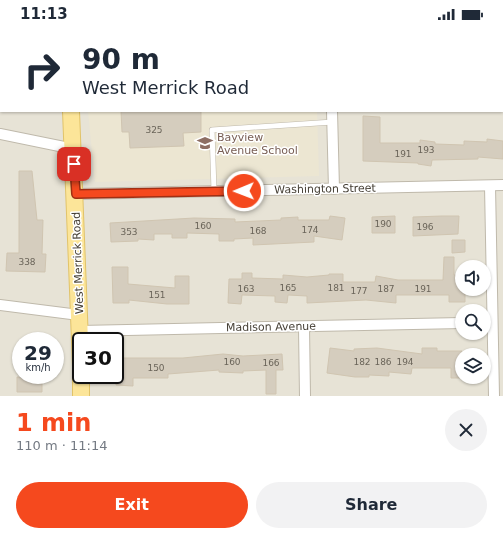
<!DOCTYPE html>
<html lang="en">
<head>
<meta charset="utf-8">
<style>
	:root { --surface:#fff; --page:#f2f2f3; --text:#1f2937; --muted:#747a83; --accent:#f5491e }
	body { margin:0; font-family:"DejaVu Sans",sans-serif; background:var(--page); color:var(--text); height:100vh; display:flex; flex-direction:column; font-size:15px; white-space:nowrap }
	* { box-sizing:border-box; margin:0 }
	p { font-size:13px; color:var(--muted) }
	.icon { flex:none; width:22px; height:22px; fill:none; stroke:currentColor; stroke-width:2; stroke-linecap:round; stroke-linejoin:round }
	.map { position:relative; height:368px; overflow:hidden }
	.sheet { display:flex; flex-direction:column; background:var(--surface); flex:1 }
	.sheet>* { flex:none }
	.top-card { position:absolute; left:0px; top:0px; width:503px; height:84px; box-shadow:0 1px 3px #0004; background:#fff; color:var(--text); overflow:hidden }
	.tools { position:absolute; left:455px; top:232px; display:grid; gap:8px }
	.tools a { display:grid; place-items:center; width:36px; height:36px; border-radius:50%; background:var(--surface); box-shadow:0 1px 3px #0004; font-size:20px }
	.speed { position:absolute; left:12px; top:304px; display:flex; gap:8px; font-size:20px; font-weight:700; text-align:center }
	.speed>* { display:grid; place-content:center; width:52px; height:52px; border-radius:50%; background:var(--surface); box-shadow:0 1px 3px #0004; line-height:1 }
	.speed small { font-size:10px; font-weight:400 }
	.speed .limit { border:2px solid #111; border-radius:6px; background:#fff; color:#111 }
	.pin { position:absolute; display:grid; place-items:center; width:34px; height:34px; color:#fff; margin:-17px; border-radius:8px; box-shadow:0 2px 6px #0006 }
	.me { position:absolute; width:44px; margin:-22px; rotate:269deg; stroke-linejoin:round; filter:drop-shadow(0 0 3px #0008) }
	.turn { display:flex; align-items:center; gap:14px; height:84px; padding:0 16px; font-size:18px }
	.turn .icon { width:52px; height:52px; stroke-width:2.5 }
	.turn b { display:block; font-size:28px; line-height:34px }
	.round { display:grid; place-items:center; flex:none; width:42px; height:42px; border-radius:21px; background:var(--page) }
	.headline { display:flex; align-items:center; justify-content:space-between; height:68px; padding:0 16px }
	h1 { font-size:24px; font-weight:800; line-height:30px; color:var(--accent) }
	.cta { display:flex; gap:8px; margin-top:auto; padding:8px 16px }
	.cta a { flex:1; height:46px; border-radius:24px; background:var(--accent); color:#fff; font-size:16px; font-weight:800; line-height:46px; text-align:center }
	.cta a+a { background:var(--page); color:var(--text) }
	.status { display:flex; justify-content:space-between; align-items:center; height:28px; padding:0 20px; background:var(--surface); direction:ltr }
	.status svg { height:11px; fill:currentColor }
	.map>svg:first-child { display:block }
</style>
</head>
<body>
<div class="status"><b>11:13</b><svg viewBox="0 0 49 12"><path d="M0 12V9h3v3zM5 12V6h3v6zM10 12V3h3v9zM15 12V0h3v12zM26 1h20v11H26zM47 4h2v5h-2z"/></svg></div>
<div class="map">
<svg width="503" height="368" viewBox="0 0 503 368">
	<rect width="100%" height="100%" fill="#f4f1e8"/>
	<path fill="#e7e3d6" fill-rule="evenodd" d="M0 0H503V368H0ZM1 1H502V83H1ZM462 239H484V261H462ZM462 283H484V305H462ZM21 313H55V347H21ZM81 313H115V347H81ZM462 327H484V349H462Z"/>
	<g fill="#ece6d2">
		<polygon points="81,0 324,0 81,1"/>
		<polygon points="88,83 317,83 319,148 95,154"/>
	</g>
	<g fill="#d5cdbe" stroke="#d0c5b1">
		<polygon points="121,83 201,83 201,104 183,105 184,118 130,120 129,104 122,104"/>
		<polygon points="363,88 380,89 380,115 420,115 420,112 435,114 435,116 464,117 464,113 487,114 487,111 503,113 503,131 478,129 478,131 432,132 431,138 418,136 418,135 363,133"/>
		<polygon points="19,143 32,143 37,192 43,192 42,226 46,226 45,244 6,243 7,225 19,225"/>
		<polygon points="330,188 345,190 342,212 314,208 314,214 253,217 253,210 234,211 234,213 219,213 219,206 187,205 187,210 172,210 172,206 154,206 154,212 138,211 138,213 111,214 110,195 194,190 235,191 235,194 281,192 281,190 298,189 298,192 329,192"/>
		<polygon points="395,188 395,205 372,205 372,189"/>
		<polygon points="442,188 459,188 458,206 413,208 413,189"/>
		<polygon points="452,212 465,212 465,224 452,225"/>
		<polygon points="444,229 454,229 454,247 462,247 462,261 465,261 465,274 449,274 449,267 396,267 396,275 366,272 307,275 307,268 288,267 287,275 275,274 275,268 242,267 241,276 228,275 229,251 242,251 242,245 252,245 252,250 283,251 283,247 307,249 329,247 329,246 343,246 343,254 375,254 376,248 398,252 443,252"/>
		<polygon points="112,239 128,239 128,256 175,260 175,248 189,248 189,276 167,276 129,272 129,275 113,275"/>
		<polygon points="330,320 354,323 354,321 377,320 422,326 422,320 437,320 437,323 462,323 462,350 451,350 451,340 412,340 411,346 389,344 389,348 369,347 369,349 355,349 327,345"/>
		<polygon points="223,326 243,328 282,326 283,342 276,342 276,366 266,366 266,342 243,343 243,345 219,344 219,342 168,346 168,350 133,350 133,358 116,357 117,330 183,330"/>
		<polygon points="17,349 42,350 42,364 17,364"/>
	</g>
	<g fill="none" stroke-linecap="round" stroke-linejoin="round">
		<defs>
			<polyline id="lane" points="214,163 212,102 333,94"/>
			<g id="street">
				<polyline points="340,1 340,0"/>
				<polyline points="332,83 334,161"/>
				<polyline points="0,106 74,121"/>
				<polyline points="490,158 494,368"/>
				<polyline points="75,166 503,157"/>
				<polyline points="0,277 79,287"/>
				<polyline points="304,299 305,368"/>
				<polyline points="80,303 462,295"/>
			</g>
			<g id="primary">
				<polyline points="65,0 65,1"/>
				<polyline points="71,83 81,339"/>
				<polyline points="81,347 81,368"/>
			</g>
		</defs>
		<use href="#lane" stroke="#bfb9ab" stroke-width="6"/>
		<use href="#street" stroke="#bfb9ab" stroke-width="12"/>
		<use href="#primary" stroke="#e1c369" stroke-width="18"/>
		<use href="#lane" stroke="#fff" stroke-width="5"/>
		<use href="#street" stroke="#fff" stroke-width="10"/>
		<use href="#primary" stroke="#fce599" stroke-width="16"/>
	</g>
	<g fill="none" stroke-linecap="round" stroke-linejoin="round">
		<defs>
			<polyline id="route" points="74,136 76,166 244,163"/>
		</defs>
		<use href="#route" stroke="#9f2f14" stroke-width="10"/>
		<use href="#route" stroke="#f5491e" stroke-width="7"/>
	</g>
	<defs>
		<symbol id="school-bare" viewBox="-9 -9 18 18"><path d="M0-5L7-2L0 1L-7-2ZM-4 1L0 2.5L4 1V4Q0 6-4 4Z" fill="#8d6e63" stroke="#fff" stroke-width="2.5" paint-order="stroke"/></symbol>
	</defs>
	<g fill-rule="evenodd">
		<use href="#school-bare" x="194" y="104" width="22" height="22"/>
	</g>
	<g text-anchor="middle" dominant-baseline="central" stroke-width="3" stroke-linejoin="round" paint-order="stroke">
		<g font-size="9" fill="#6a6459">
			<text x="154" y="102">325</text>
			<text x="426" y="122">193</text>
			<text x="403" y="126">191</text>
			<text x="383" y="196">190</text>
			<text x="203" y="198">160</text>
			<text x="425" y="199">196</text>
			<text x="310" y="202">174</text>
			<text x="258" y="203">168</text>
			<text x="129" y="204">353</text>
			<text x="27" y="234">338</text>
			<text x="288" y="260">165</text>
			<text x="336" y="260">181</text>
			<text x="246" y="261">163</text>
			<text x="386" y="261">187</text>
			<text x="423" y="261">191</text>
			<text x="359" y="263">177</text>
			<text x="157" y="267">151</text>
			<text x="232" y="334">160</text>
			<text x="362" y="334">182</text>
			<text x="383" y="334">186</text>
			<text x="405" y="334">194</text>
			<text x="271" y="335">166</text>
			<text x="156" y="340">150</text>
		</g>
		<g font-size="11" fill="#785e54" stroke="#fff" text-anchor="start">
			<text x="217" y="109">Bayview<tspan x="217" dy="13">Avenue School</tspan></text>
		</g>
		<g font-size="11" fill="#474137" stroke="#fff">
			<text transform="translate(325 161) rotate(-1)">Washington Street</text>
			<text transform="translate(78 235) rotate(-92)">West Merrick Road</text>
			<text transform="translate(271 299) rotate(-1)">Madison Avenue</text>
		</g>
	</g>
</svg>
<div class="tools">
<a><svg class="icon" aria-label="sound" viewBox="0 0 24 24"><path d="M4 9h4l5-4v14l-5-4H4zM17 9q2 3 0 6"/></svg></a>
<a><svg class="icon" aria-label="search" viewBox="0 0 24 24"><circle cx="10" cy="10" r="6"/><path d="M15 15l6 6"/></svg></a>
<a><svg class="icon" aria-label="layers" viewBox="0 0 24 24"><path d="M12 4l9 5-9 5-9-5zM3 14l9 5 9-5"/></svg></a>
</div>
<div class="speed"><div>29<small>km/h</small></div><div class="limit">30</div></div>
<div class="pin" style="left:74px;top:136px;background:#d93025"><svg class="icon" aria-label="arrive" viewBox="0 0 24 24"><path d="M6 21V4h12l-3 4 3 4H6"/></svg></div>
<svg class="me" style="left:244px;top:163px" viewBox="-20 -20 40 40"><circle r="17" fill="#f5491e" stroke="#fff" stroke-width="3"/><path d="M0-11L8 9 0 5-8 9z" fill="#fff"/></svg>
<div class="top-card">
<div class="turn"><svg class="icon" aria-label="right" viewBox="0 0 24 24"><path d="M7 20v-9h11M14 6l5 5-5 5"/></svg><div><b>90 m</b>West Merrick Road</div></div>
</div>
</div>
<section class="sheet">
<div class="headline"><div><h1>1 min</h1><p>110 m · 11:14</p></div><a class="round"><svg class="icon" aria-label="close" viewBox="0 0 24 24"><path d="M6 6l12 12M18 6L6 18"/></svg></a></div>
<div class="cta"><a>Exit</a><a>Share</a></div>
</section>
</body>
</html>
